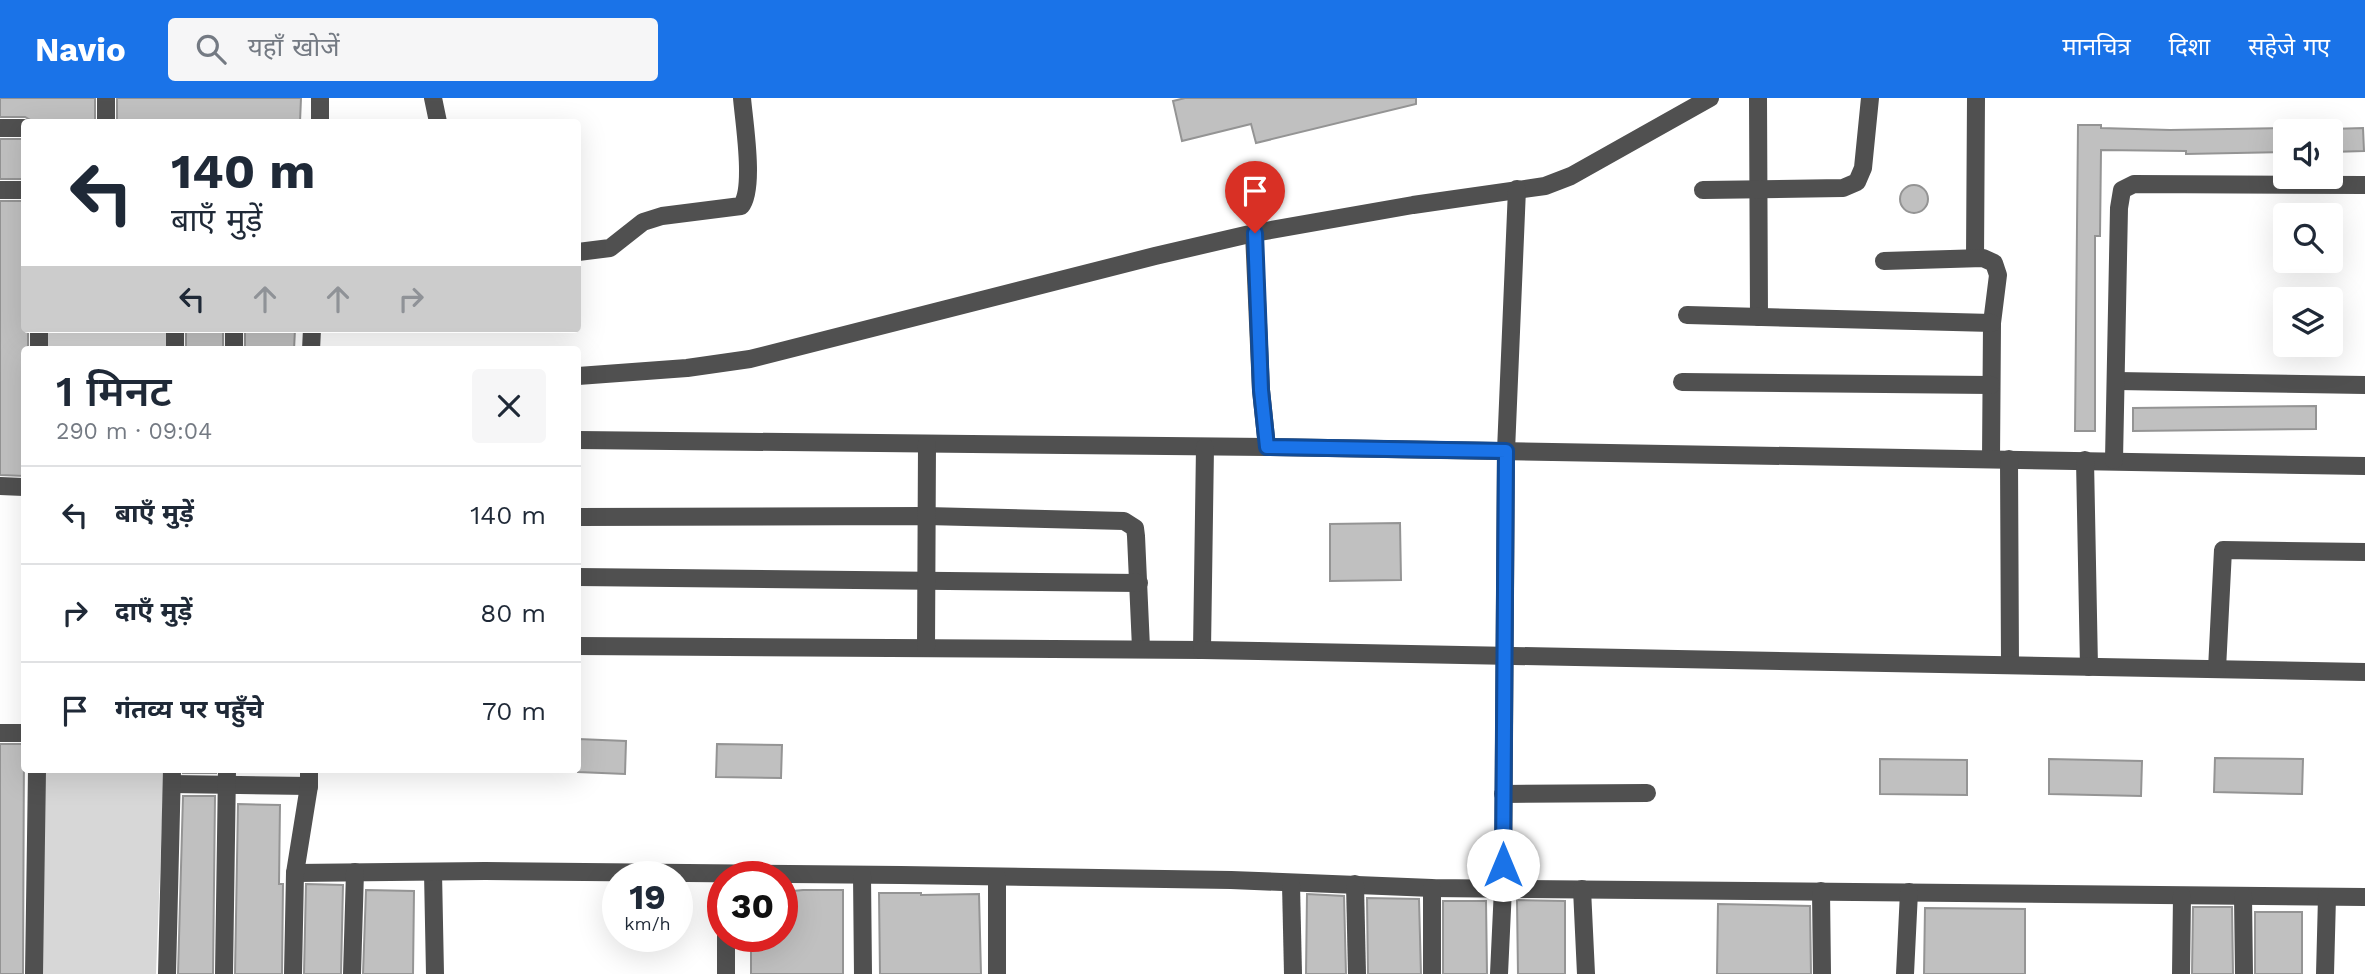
<!DOCTYPE html>
<html lang="hi">
<head>
<meta charset="utf-8">
<style>
	:root { --surface:#fff; --page:#f6f6f7; --text:#1f2937; --muted:#747a83; --line:#e0e1e3; --accent:#1a73e8 }
	body { margin:0; font-family:"Work Sans","Noto Sans Devanagari",sans-serif; background:var(--page); color:var(--text); height:100vh; display:flex; flex-direction:column; font-size:26px; white-space:nowrap }
	* { box-sizing:border-box; margin:0 }
	p { font-size:23px; color:var(--muted) }
	.icon { flex:none; width:38px; height:38px; fill:none; stroke:currentColor; stroke-width:2; stroke-linecap:round; stroke-linejoin:round }
	.map { position:relative; flex:1; overflow:hidden }
	.sheet { position:absolute; left:21px; top:248px; width:560px; height:427px; display:flex; flex-direction:column; background:var(--surface); border-radius:7px; box-shadow:0 7px 28px #0002 }
	.sheet>* { flex:none }
	.hud { position:absolute; left:21px; top:21px; width:560px; height:214px; border-radius:7px; box-shadow:0 7px 28px #0002; background:#fff; color:var(--text); overflow:hidden }
	.tools { position:absolute; left:2273px; top:21px; display:grid; gap:14px }
	.tools a { display:grid; place-items:center; width:70px; height:70px; border-radius:7px; background:var(--surface); box-shadow:0 7px 28px #0002; font-size:35px }
	.speed { position:absolute; left:602px; top:763px; display:flex; gap:14px; font-size:35px; font-weight:700; text-align:center }
	.speed>* { display:grid; place-content:center; width:91px; height:91px; border-radius:50%; background:var(--surface); box-shadow:0 7px 28px #0002; line-height:1 }
	.speed small { font-size:18px; font-weight:400 }
	.speed .limit { border:10px solid #d22; background:#fff; color:#111 }
	.pin { position:absolute; display:grid; place-items:center; width:60px; height:60px; color:#fff; margin:-72px -30px; border-radius:50% 50% 50% 0; rotate:-45deg; box-shadow:0 0 7px #0007 }
	.pin .icon { rotate:45deg }
	.me { position:absolute; width:77px; margin:-38px; rotate:0deg; stroke-linejoin:round; filter:drop-shadow(0 0 5px #0008) }
	.turn { display:flex; align-items:center; gap:24px; height:147px; padding:0 35px; font-size:32px }
	.turn .icon { width:91px; height:91px; stroke-width:2.5 }
	.turn b { display:block; font-size:49px; line-height:60px }
	.lanes { display:flex; align-items:center; height:66px; padding:0 35px; background:#0003; justify-content:center; gap:35px; direction:ltr }
	.lanes .off { opacity:.35 }
	.round { display:grid; place-items:center; flex:none; width:74px; height:74px; border-radius:7px; background:var(--page) }
	.head { display:flex; align-items:center; justify-content:space-between; height:119px; padding:0 35px }
	h1 { font-size:42px; font-weight:600; line-height:52px }
	ul { padding:0; list-style:none }
	li { display:flex; align-items:center; gap:21px; height:98px; padding:0 35px; border-top:2px solid var(--line) }
	li div { flex:1 }
	li b { display:block; font-size:26px }
	li em { font-style:normal }
	header { display:flex; align-items:center; gap:42px; box-sizing:border-box; height:98px; padding:0 35px; background:var(--accent); color:#fff }
	header strong { font-size:33px }
	nav { display:flex; gap:38px; margin-inline-start:auto; font-size:24px }
	.search { width:490px; height:63px; background:var(--page); display:flex; align-items:center; gap:18px; box-sizing:border-box; padding:0 24px; border-radius:7px; color:var(--muted); font-size:26px }
	.map>svg:first-child { display:block }
</style>
</head>
<body>
<header>
<strong>Navio</strong>
<div class="search"><svg class="icon" aria-label="search" viewBox="0 0 24 24"><circle cx="10" cy="10" r="6"/><path d="M15 15l6 6"/></svg>यहाँ खोजें</div>
<nav><a>मानचित्र</a><a>दिशा</a><a>सहेजे गए</a></nav>
</header>
<div class="map">
<svg width="2365" height="876" viewBox="0 0 2365 876">
	<rect width="100%" height="100%" fill="#fff"/>
	<g fill="#d7d7d7">
		<polygon points="46,231 167,231 166,252 45,252"/>
		<polygon points="43,672 164,672 156,876 40,876"/>
	</g>
	<g fill="#c0c0c0" stroke="#949494" stroke-width="2">
		<polygon points="0,0 95,0 95,24 34,24 25,19 0,19"/>
		<polygon points="117,0 301,0 300,24 117,24"/>
		<polygon points="1185,0 1416,0 1416,6 1256,45 1251,26 1182,43 1173,3"/>
		<polygon points="2078,27 2101,27 2101,30 2170,32 2286,30 2286,54 2186,56 2186,53 2101,52 2100,138 2095,138 2095,333 2075,333"/>
		<polygon points="2363,30 2364,53 2331,54 2331,31"/>
		<rect x="0" y="41" width="24" height="40"/>
		<circle cx="1914" cy="101" r="14"/>
		<polygon points="0,103 24,103 24,231 28,231 28,252 24,252 24,378 0,377"/>
		<rect x="186" y="231" width="37" height="21"/>
		<polygon points="245,231 295,231 294,252 245,252"/>
		<polygon points="2316,308 2316,331 2133,333 2133,310"/>
		<polygon points="1400,425 1401,482 1330,483 1330,426"/>
		<polygon points="578,641 626,643 625,676 578,674"/>
		<polygon points="0,646 24,646 23,876 0,876"/>
		<polygon points="717,646 782,647 781,680 716,679"/>
		<polygon points="2215,660 2303,661 2302,696 2214,694"/>
		<polygon points="1880,661 1967,662 1967,697 1880,696"/>
		<polygon points="2049,661 2142,663 2141,698 2049,696"/>
		<rect x="183" y="672" width="33" height="3"/>
		<polygon points="183,698 215,698 213,876 178,876"/>
		<polygon points="238,706 280,707 279,786 283,786 282,876 235,876"/>
		<polygon points="306,786 343,787 341,876 304,876"/>
		<polygon points="366,792 414,793 413,876 363,876"/>
		<polygon points="803,792 843,792 843,876 751,876 751,838 782,838 782,794"/>
		<polygon points="879,795 921,795 921,797 979,796 981,876 880,876"/>
		<polygon points="1307,796 1344,798 1346,876 1306,876"/>
		<polygon points="1367,800 1419,801 1421,876 1368,876"/>
		<polygon points="1517,802 1565,803 1565,876 1518,876"/>
		<polygon points="1443,803 1486,803 1487,876 1443,876"/>
		<polygon points="1718,806 1810,808 1811,876 1717,876"/>
		<polygon points="2193,809 2232,809 2233,876 2192,876"/>
		<polygon points="1925,810 2025,811 2025,876 1924,876"/>
		<rect x="2255" y="814" width="47" height="62"/>
	</g>
	<g fill="none" stroke-linecap="round" stroke-linejoin="round">
		<g stroke="#505050" stroke-width="18">
			<polyline points="320,0 320,24"/>
			<polyline points="433,0 438,24"/>
			<polyline points="1758,0 1759,219"/>
			<polyline points="106,24 106,0"/>
			<polyline points="0,30 24,30"/>
			<polyline points="0,92 24,92"/>
			<polyline points="1703,92 1843,90 1857,84 1863,70 1870,0"/>
			<polyline points="1254,135 1261,292 1267,349"/>
			<path d="M578 154 610 150 643 124 662 118 741 108C755 91 744 24 742 0"/>
			<polyline points="1975,160 1976,0"/>
			<polyline points="1884,163 1983,160 1994,165 1998,177 1992,225 1991,361"/>
			<polyline points="1687,217 1992,225"/>
			<polyline points="234,231 234,252"/>
			<polyline points="39,252 39,231"/>
			<polyline points="175,252 175,231"/>
			<polyline points="311,252 312,231"/>
			<polyline points="578,278 687,270 750,261 1155,158 1254,135 1413,107 1545,88 1571,78 1710,0"/>
			<polyline points="2117,283 2365,287"/>
			<polyline points="1682,284 1991,287"/>
			<polyline points="578,342 1267,349 2365,368"/>
			<polyline points="2009,361 2010,567"/>
			<polyline points="2085,362 2089,569"/>
			<polyline points="2114,362 2119,110 2122,92 2134,86 2365,87"/>
			<polyline points="0,388 24,389"/>
			<polyline points="578,419 926,418 1124,423 1135,430 1136,438 1141,550"/>
			<polyline points="578,479 1139,485"/>
			<polyline points="578,548 1202,552 1205,349"/>
			<polyline points="926,550 927,346"/>
			<polyline points="1202,552 2365,574"/>
			<polyline points="2217,571 2223,452 2365,454"/>
			<polyline points="0,635 24,635"/>
			<polyline points="172,686 309,688"/>
			<polyline points="1503,696 1647,695"/>
			<polyline points="433,774 435,876"/>
			<polyline points="295,775 485,773 901,777 1231,782 1432,790 2365,799"/>
			<polyline points="862,777 863,876"/>
			<polyline points="1291,786 1293,876"/>
			<polyline points="1355,786 1357,876"/>
			<polyline points="1582,791 1586,876"/>
			<polyline points="1821,793 1822,876"/>
			<polyline points="2243,798 2244,876"/>
			<polyline points="34,876 37,672"/>
			<polyline points="167,876 172,672"/>
			<polyline points="224,876 227,672"/>
			<polyline points="293,876 295,775 309,688 309,672"/>
			<polyline points="352,876 355,774"/>
			<polyline points="726,876 726,838"/>
			<polyline points="997,876 997,779"/>
			<polyline points="1432,876 1432,790"/>
			<polyline points="1499,876 1503,790 1506,353 1517,91"/>
			<polyline points="1905,876 1909,794"/>
			<polyline points="2181,876 2182,798"/>
			<polyline points="2325,876 2327,799"/>
		</g>
	</g>
	<g fill="none" stroke-linecap="round" stroke-linejoin="round">
		<defs>
			<polyline id="route" points="1255,135 1261,292 1267,349 1506,353 1503,767"/>
		</defs>
		<use href="#route" stroke="#114b97" stroke-width="18"/>
		<use href="#route" stroke="#1a73e8" stroke-width="12"/>
	</g>
</svg>
<div class="tools">
<a><svg class="icon" aria-label="sound" viewBox="0 0 24 24"><path d="M4 9h4l5-4v14l-5-4H4zM17 9q2 3 0 6"/></svg></a>
<a><svg class="icon" aria-label="search" viewBox="0 0 24 24"><circle cx="10" cy="10" r="6"/><path d="M15 15l6 6"/></svg></a>
<a><svg class="icon" aria-label="layers" viewBox="0 0 24 24"><path d="M12 4l9 5-9 5-9-5zM3 14l9 5 9-5"/></svg></a>
</div>
<div class="speed"><div>19<small>km/h</small></div><div class="limit">30</div></div>
<div class="pin" style="left:1255px;top:135px;background:#d93025"><svg class="icon" aria-label="arrive" viewBox="0 0 24 24"><path d="M6 21V4h12l-3 4 3 4H6"/></svg></div>
<svg class="me" style="left:1503px;top:767px" viewBox="-20 -20 40 40"><circle r="19" fill="#fff"/><path d="M0-13L10 11 0 6-10 11z" fill="#1a73e8"/></svg>
<div class="hud">
<div class="turn"><svg class="icon" aria-label="left" viewBox="0 0 24 24"><path d="M17 20v-9H6M10 6l-5 5 5 5"/></svg><div><b>140 m</b>बाएँ मुड़ें</div></div>
<div class="lanes"><svg class="icon" aria-label="left" viewBox="0 0 24 24"><path d="M17 20v-9H6M10 6l-5 5 5 5"/></svg><svg class="icon off" aria-label="ahead" viewBox="0 0 24 24"><path d="M12 20V5M6 11l6-6 6 6"/></svg><svg class="icon off" aria-label="ahead" viewBox="0 0 24 24"><path d="M12 20V5M6 11l6-6 6 6"/></svg><svg class="icon off" aria-label="right" viewBox="0 0 24 24"><path d="M7 20v-9h11M14 6l5 5-5 5"/></svg></div>
</div>
<section class="sheet">
<div class="head"><div><h1>1 मिनट</h1><p>290 m · 09:04</p></div><a class="round"><svg class="icon" aria-label="close" viewBox="0 0 24 24"><path d="M6 6l12 12M18 6L6 18"/></svg></a></div>
<ul>
<li><svg class="icon" aria-label="left" viewBox="0 0 24 24"><path d="M17 20v-9H6M10 6l-5 5 5 5"/></svg><div><b>बाएँ मुड़ें</b></div><em>140 m</em></li>
<li><svg class="icon" aria-label="right" viewBox="0 0 24 24"><path d="M7 20v-9h11M14 6l5 5-5 5"/></svg><div><b>दाएँ मुड़ें</b></div><em>80 m</em></li>
<li><svg class="icon" aria-label="arrive" viewBox="0 0 24 24"><path d="M6 21V4h12l-3 4 3 4H6"/></svg><div><b>गंतव्य पर पहुँचे</b></div><em>70 m</em></li>
</ul>
</section>
</div>
</body>
</html>
